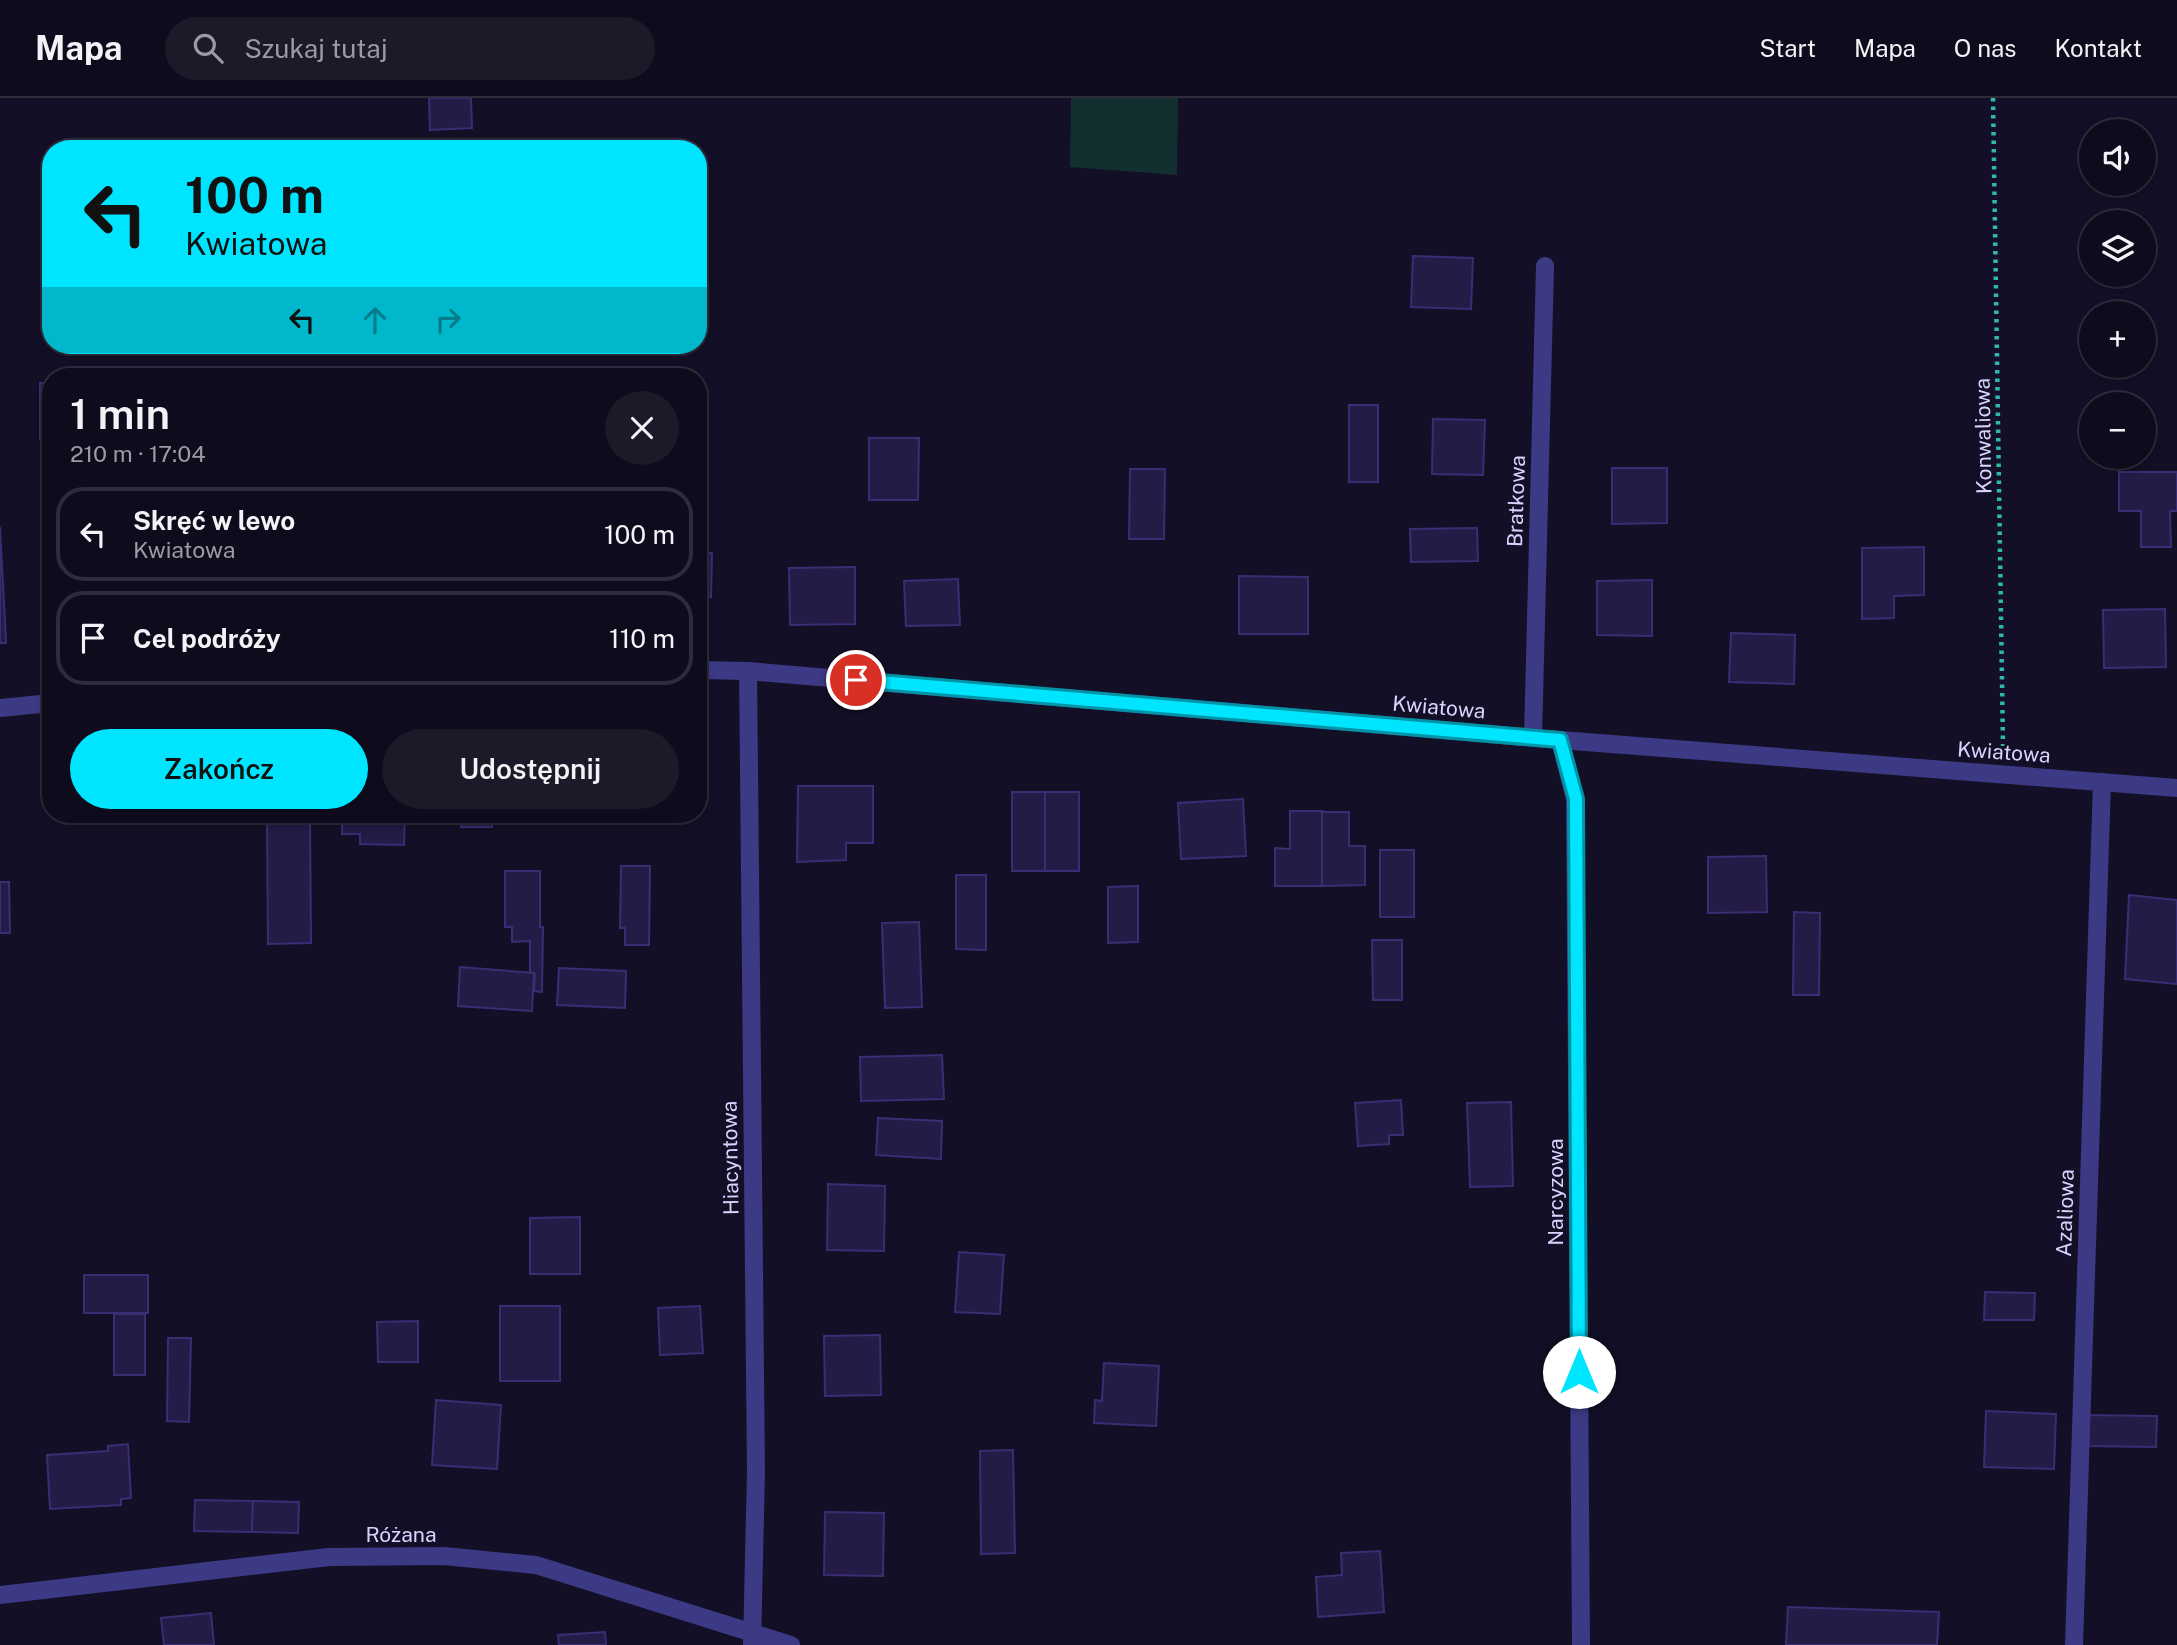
<!DOCTYPE html>
<html lang="pl">
<head>
<meta charset="utf-8">
<style>
	:root { --surface:#0e0b1c; --page:#1c1929; --text:#f1f3f6; --muted:#9b9ba3; --line:#2e2b3b; --accent:#00e5ff }
	body { margin:0; font-family:"Public Sans",sans-serif; background:var(--page); color:var(--text); height:100vh; display:flex; flex-direction:column; font-size:26px; white-space:nowrap }
	* { box-sizing:border-box; margin:0 }
	p { font-size:23px; color:var(--muted) }
	.icon { flex:none; width:38px; height:38px; fill:none; stroke:currentColor; stroke-width:2; stroke-linecap:round; stroke-linejoin:round }
	.map { position:relative; flex:1; overflow:hidden }
	.drawer { position:absolute; left:42px; top:270px; width:665px; height:455px; display:flex; flex-direction:column; background:var(--surface); border-radius:28px; box-shadow:0 4px 10px #0003,0 0 0 2px var(--line) }
	.drawer>* { flex:none }
	.hud { position:absolute; left:42px; top:42px; width:665px; height:214px; border-radius:28px; box-shadow:0 4px 10px #0003,0 0 0 2px var(--line); background:#00e5ff; color:#111; overflow:hidden }
	.buttons { position:absolute; left:2079px; top:21px; display:grid; gap:14px }
	.buttons a { display:grid; place-items:center; width:77px; height:77px; border-radius:50%; background:var(--surface); box-shadow:0 4px 10px #0003,0 0 0 2px var(--line); font-size:35px }
	.pin { position:absolute; display:grid; place-items:center; width:60px; height:60px; color:#fff; margin:-30px; border:4px solid #fff; border-radius:50%; box-shadow:0 2px 7px #0007 }
	.me { position:absolute; width:77px; margin:-38px; rotate:0deg; stroke-linejoin:round; filter:drop-shadow(0 0 5px #0008) }
	.turn { display:flex; align-items:center; gap:24px; height:147px; padding:0 28px; font-size:32px }
	.turn .icon { width:91px; height:91px; stroke-width:2.5 }
	.turn b { display:block; font-size:49px; line-height:60px }
	.lanes { display:flex; align-items:center; height:66px; padding:0 28px; background:#0003; justify-content:center; gap:35px; direction:ltr }
	.lanes .off { opacity:.35 }
	.round { display:grid; place-items:center; flex:none; width:74px; height:74px; border-radius:37px; background:var(--page) }
	.summary { display:flex; align-items:center; justify-content:space-between; height:119px; padding:0 28px }
	h1 { font-size:42px; font-weight:600; line-height:52px }
	.action { display:flex; gap:14px; margin-top:auto; padding:14px 28px }
	.action a { flex:1; height:80px; border-radius:42px; background:var(--accent); color:#111; font-size:28px; font-weight:600; line-height:80px; text-align:center }
	.action a+a { background:var(--page); color:var(--text) }
	ul { padding:0; list-style:none }
	li { display:flex; align-items:center; gap:21px; height:94px; margin:0 14px 10px; padding:0 14px; border:4px solid var(--line); border-radius:28px }
	li div { flex:1 }
	li b { display:block; font-size:26px }
	li em { font-style:normal }
	header { display:flex; align-items:center; gap:42px; box-sizing:border-box; height:98px; padding:0 35px; background:var(--surface); border-bottom:2px solid var(--line) }
	header strong { font-size:33px }
	nav { display:flex; gap:38px; margin-inline-start:auto; font-size:24px }
	.search { width:490px; height:63px; background:var(--page); display:flex; align-items:center; gap:18px; box-sizing:border-box; padding:0 24px; border-radius:38px; color:var(--muted); font-size:26px }
	.map>svg:first-child { display:block }
</style>
</head>
<body>
<header>
<strong>Mapa</strong>
<div class="search"><svg class="icon" aria-label="search" viewBox="0 0 24 24"><circle cx="10" cy="10" r="6"/><path d="M15 15l6 6"/></svg>Szukaj tutaj</div>
<nav><a>Start</a><a>Mapa</a><a>O nas</a><a>Kontakt</a></nav>
</header>
<div class="map">
<svg width="2177" height="1547" viewBox="0 0 2177 1547">
	<rect width="100%" height="100%" fill="#130f26"/>
	<polygon fill="#12302f" points="1071,0 1178,0 1177,77 1070,69"/>
	<g fill="#241b47" stroke="#3b2d73" stroke-width="2">
		<polygon points="429,0 471,0 472,30 430,32"/>
		<polygon points="1413,158 1473,160 1471,211 1411,209"/>
		<polygon points="190,247 271,247 271,248 190,253"/>
		<rect x="195" y="269" width="25" height="9"/>
		<rect x="40" y="285" width="11" height="56"/>
		<rect x="1349" y="307" width="29" height="77"/>
		<polygon points="1433,321 1485,322 1483,377 1432,376"/>
		<polygon points="869,340 919,340 918,402 869,402"/>
		<polygon points="1612,370 1667,370 1667,425 1612,426"/>
		<polygon points="1130,371 1165,371 1164,441 1129,441"/>
		<polygon points="2119,374 2177,374 2177,413 2170,413 2171,449 2141,449 2141,413 2119,413"/>
		<polygon points="0,429 6,545 0,545"/>
		<polygon points="1477,430 1478,463 1411,464 1410,431"/>
		<polygon points="1924,449 1924,497 1894,498 1894,520 1862,521 1862,450"/>
		<polygon points="698,455 712,455 711,499 698,499"/>
		<polygon points="855,469 855,526 790,527 789,470"/>
		<polygon points="1239,478 1308,479 1308,536 1239,536"/>
		<polygon points="958,481 960,527 906,528 904,483"/>
		<polygon points="1652,482 1652,538 1597,537 1597,483"/>
		<polygon points="2165,511 2166,569 2104,570 2103,512"/>
		<polygon points="1731,535 1795,537 1794,586 1729,584"/>
		<polygon points="798,688 873,688 873,745 846,745 846,762 797,764"/>
		<rect x="1012" y="694" width="33" height="79"/>
		<rect x="1045" y="694" width="34" height="79"/>
		<polygon points="1243,701 1246,758 1181,761 1178,705"/>
		<polygon points="1290,713 1323,713 1322,788 1275,788 1275,750 1290,751"/>
		<polygon points="1322,714 1349,714 1349,748 1365,748 1365,787 1322,788"/>
		<polygon points="342,716 405,716 404,747 360,746 360,736 342,736"/>
		<rect x="461" y="716" width="31" height="13"/>
		<polygon points="310,720 311,845 268,846 267,721"/>
		<rect x="1380" y="752" width="34" height="67"/>
		<polygon points="1766,758 1767,814 1708,815 1708,759"/>
		<polygon points="621,768 650,768 649,847 625,847 625,830 620,830"/>
		<polygon points="505,773 540,773 540,829 543,829 542,894 534,893 535,876 530,875 530,843 512,844 512,829 505,829"/>
		<polygon points="956,777 986,777 986,852 956,851"/>
		<polygon points="0,784 9,784 10,835 0,835"/>
		<polygon points="1138,788 1138,844 1108,845 1108,789"/>
		<polygon points="2129,797 2177,802 2177,886 2125,881"/>
		<polygon points="1794,814 1820,815 1819,897 1793,897"/>
		<polygon points="919,824 922,909 885,910 882,825"/>
		<polygon points="1372,842 1402,842 1402,902 1373,902"/>
		<polygon points="460,869 534,875 532,913 458,908"/>
		<polygon points="559,870 626,873 625,910 557,907"/>
		<polygon points="942,957 944,1001 861,1003 860,959"/>
		<polygon points="1401,1002 1403,1037 1389,1037 1389,1046 1358,1048 1355,1005"/>
		<polygon points="1511,1004 1513,1088 1470,1089 1467,1005"/>
		<polygon points="878,1020 942,1023 941,1061 876,1057"/>
		<polygon points="828,1086 885,1088 884,1153 827,1152"/>
		<polygon points="580,1119 580,1176 530,1176 530,1120"/>
		<polygon points="959,1154 1004,1157 1000,1216 955,1214"/>
		<rect x="84" y="1177" width="64" height="38"/>
		<polygon points="1985,1194 2035,1195 2034,1222 1984,1222"/>
		<rect x="500" y="1208" width="60" height="75"/>
		<polygon points="700,1208 703,1255 660,1257 658,1210"/>
		<rect x="114" y="1216" width="31" height="61"/>
		<polygon points="418,1223 418,1264 378,1264 377,1224"/>
		<polygon points="880,1237 881,1297 825,1298 824,1238"/>
		<polygon points="168,1240 191,1240 189,1324 167,1323"/>
		<polygon points="1104,1265 1159,1268 1156,1328 1094,1325 1095,1302 1102,1303"/>
		<polygon points="436,1302 501,1307 497,1371 432,1367"/>
		<polygon points="1986,1313 2056,1316 2054,1371 1984,1369"/>
		<polygon points="2085,1317 2157,1318 2156,1349 2084,1348"/>
		<polygon points="128,1346 131,1400 121,1401 121,1407 50,1411 47,1357 108,1353 108,1348"/>
		<polygon points="1013,1352 1015,1455 981,1456 980,1353"/>
		<polygon points="195,1402 253,1403 252,1434 194,1433"/>
		<polygon points="253,1403 299,1404 298,1435 252,1434"/>
		<polygon points="825,1414 884,1415 883,1478 824,1477"/>
		<polygon points="1380,1453 1384,1514 1318,1519 1316,1479 1342,1477 1341,1455"/>
		<polygon points="1788,1509 1939,1514 1937,1547 1786,1547"/>
		<polygon points="211,1515 214,1547 164,1547 161,1520"/>
		<polygon points="605,1534 606,1547 559,1547 558,1537"/>
	</g>
	<g fill="none" stroke-linecap="round" stroke-linejoin="round">
		<polyline stroke="#2fb8b0" stroke-width="4.5" stroke-dasharray="3.5 5" stroke-linecap="butt" points="1993,0 2003,648"/>
		<g stroke="#3d3a85" stroke-width="18">
			<polyline points="698,572 748,573 1560,642 2177,690"/>
			<polyline points="748,573 756,1374 752,1547"/>
			<polyline points="0,610 51,605"/>
			<polyline points="1533,639 1545,168"/>
			<polyline points="1560,642 1575,701 1581,1547"/>
			<polyline points="0,1497 329,1459 444,1458 536,1467 791,1547"/>
			<polyline points="2074,1547 2102,684"/>
		</g>
	</g>
	<g fill="none" stroke-linecap="round" stroke-linejoin="round">
		<defs>
			<polyline id="route" points="856,582 1560,642 1576,701 1579,1274"/>
		</defs>
		<use href="#route" stroke="#0095a6" stroke-width="18"/>
		<use href="#route" stroke="#00e5ff" stroke-width="12"/>
	</g>
	<g text-anchor="middle" dominant-baseline="central" stroke-width="6" stroke-linejoin="round" paint-order="stroke">
		<g font-size="21" fill="#d9d4ff" stroke="#130f26">
			<text transform="translate(1983 338) rotate(-91)">Konwaliowa</text>
			<text transform="translate(1516 403) rotate(-88)">Bratkowa</text>
			<text transform="translate(1439 609) rotate(5)">Kwiatowa</text>
			<text transform="translate(2004 654) rotate(4)">Kwiatowa</text>
			<text transform="translate(730 1060) rotate(-91)">Hiacyntowa</text>
			<text transform="translate(1555 1094) rotate(-90)">Narcyzowa</text>
			<text transform="translate(2065 1115) rotate(-88)">Azaliowa</text>
			<text x="401" y="1436">Różana</text>
		</g>
	</g>
</svg>
<div class="buttons">
<a><svg class="icon" aria-label="sound" viewBox="0 0 24 24"><path d="M4 9h4l5-4v14l-5-4H4zM17 9q2 3 0 6"/></svg></a>
<a><svg class="icon" aria-label="layers" viewBox="0 0 24 24"><path d="M12 4l9 5-9 5-9-5zM3 14l9 5 9-5"/></svg></a>
<a>+</a>
<a>−</a>
</div>
<div class="pin" style="left:856px;top:582px;background:#d93025"><svg class="icon" aria-label="arrive" viewBox="0 0 24 24"><path d="M6 21V4h12l-3 4 3 4H6"/></svg></div>
<svg class="me" style="left:1579px;top:1274px" viewBox="-20 -20 40 40"><circle r="19" fill="#fff"/><path d="M0-13L10 11 0 6-10 11z" fill="#00e5ff"/></svg>
<div class="hud">
<div class="turn"><svg class="icon" aria-label="left" viewBox="0 0 24 24"><path d="M17 20v-9H6M10 6l-5 5 5 5"/></svg><div><b>100 m</b>Kwiatowa</div></div>
<div class="lanes"><svg class="icon" aria-label="left" viewBox="0 0 24 24"><path d="M17 20v-9H6M10 6l-5 5 5 5"/></svg><svg class="icon off" aria-label="ahead" viewBox="0 0 24 24"><path d="M12 20V5M6 11l6-6 6 6"/></svg><svg class="icon off" aria-label="right" viewBox="0 0 24 24"><path d="M7 20v-9h11M14 6l5 5-5 5"/></svg></div>
</div>
<section class="drawer">
<div class="summary"><div><h1>1 min</h1><p>210 m · 17:04</p></div><a class="round"><svg class="icon" aria-label="close" viewBox="0 0 24 24"><path d="M6 6l12 12M18 6L6 18"/></svg></a></div>
<ul>
<li><svg class="icon" aria-label="left" viewBox="0 0 24 24"><path d="M17 20v-9H6M10 6l-5 5 5 5"/></svg><div><b>Skręć w lewo</b><p>Kwiatowa</p></div><em>100 m</em></li>
<li><svg class="icon" aria-label="arrive" viewBox="0 0 24 24"><path d="M6 21V4h12l-3 4 3 4H6"/></svg><div><b>Cel podróży</b></div><em>110 m</em></li>
</ul>
<div class="action"><a>Zakończ</a><a>Udostępnij</a></div>
</section>
</div>
</body>
</html>
